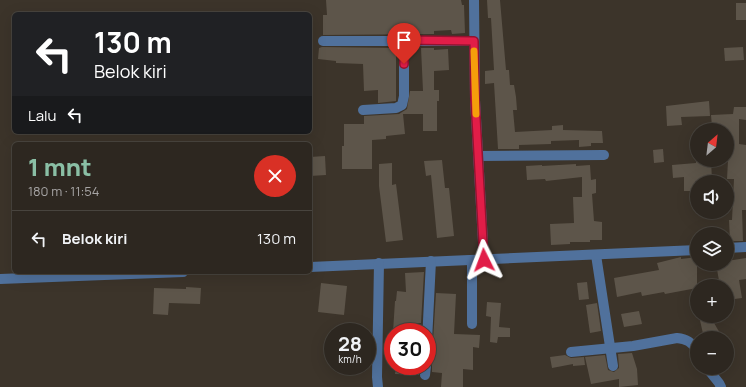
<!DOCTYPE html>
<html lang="id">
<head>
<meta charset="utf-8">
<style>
	:root { --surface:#2d2720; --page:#39332d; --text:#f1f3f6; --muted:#a7a5a5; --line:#48443e; --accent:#8abfa5 }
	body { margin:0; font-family:Manrope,sans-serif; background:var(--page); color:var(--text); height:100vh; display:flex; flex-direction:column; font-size:15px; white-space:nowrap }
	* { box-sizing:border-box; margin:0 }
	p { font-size:13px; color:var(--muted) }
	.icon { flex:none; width:22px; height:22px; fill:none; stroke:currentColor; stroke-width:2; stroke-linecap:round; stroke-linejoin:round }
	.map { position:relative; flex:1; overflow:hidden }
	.details { position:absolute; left:12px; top:142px; width:300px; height:132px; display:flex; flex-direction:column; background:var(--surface); border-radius:6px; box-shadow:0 4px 16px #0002,0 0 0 1px var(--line) }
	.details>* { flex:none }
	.hud { position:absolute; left:12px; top:12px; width:300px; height:122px; border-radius:6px; box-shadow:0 4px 16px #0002,0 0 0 1px var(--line); background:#202124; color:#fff; overflow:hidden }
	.needle { width:26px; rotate:28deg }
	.buttons { position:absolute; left:690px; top:123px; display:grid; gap:8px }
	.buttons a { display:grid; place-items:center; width:44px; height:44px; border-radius:50%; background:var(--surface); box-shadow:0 4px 16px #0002,0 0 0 1px var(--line); font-size:20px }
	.speed { position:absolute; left:324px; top:323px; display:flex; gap:8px; font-size:20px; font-weight:700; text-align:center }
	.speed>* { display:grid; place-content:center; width:52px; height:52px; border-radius:50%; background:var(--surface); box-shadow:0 4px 16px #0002,0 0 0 1px var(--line); line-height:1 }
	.speed small { font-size:10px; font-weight:400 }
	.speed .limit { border:6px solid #d22; background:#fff; color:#111 }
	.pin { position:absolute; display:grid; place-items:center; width:34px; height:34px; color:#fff; margin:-41px -17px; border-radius:50% 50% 50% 0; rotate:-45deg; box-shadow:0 0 4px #0007 }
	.pin .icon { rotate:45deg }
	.me { position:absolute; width:44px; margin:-22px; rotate:357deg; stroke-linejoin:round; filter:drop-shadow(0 0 3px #0008) }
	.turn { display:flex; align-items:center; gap:14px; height:84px; padding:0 16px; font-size:18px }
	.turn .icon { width:52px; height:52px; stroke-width:2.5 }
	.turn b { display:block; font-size:28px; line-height:34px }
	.then { display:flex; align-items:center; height:38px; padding:0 16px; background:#0003; gap:8px; font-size:15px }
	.round { display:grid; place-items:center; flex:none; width:42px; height:42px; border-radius:21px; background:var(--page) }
	.summary { display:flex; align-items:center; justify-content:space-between; height:68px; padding:0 16px }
	h1 { font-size:24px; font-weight:800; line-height:30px; color:var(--accent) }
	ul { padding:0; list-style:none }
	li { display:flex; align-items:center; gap:12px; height:56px; padding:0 16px; border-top:1px solid var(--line) }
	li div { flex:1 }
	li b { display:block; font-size:15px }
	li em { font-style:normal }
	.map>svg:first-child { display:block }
</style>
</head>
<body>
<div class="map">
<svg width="746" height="387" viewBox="0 0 746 387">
	<rect width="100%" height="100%" fill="#3c342a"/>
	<g fill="#5d554a">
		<polygon points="326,0 461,0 462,5 464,5 465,33 452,34 451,30 434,31 434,34 323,35 323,15 327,15"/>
		<polygon points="487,0 500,0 506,70 509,70 510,85 514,85 516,97 517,110 513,110 515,132 552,130 552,126 563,125 563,130 602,131 603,143 591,143 591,146 579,147 579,140 551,141 551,144 519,145 519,149 498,149 494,83 485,84 485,71 494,70 491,18 488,18"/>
		<rect x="736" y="3" width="10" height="17"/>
		<polygon points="322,47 396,48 396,101 378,103 378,90 364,91 363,64 336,63 336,61 318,59 319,48"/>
		<polygon points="743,47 744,60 725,61 724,48"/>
		<polygon points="421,48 434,48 434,50 448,49 449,70 434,71 434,90 439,90 439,101 437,101 437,131 423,131 423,114 403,114 405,134 386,136 386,139 372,140 372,169 342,169 342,146 344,146 344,124 364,124 364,116 399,114 407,109 410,91 423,91"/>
		<polygon points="709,101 710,116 681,117 682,125 667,126 666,106"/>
		<polygon points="734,107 746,107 746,120 739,119 739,144 746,145 746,210 742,210 743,241 730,241 729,220 732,220 734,179 727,179 729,142 727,142 727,130 724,130 724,126 712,127 711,115 733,114"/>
		<polygon points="663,149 664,162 654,163 653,150"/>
		<polygon points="325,156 326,175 310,176 310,157"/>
		<polygon points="442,160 445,188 449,188 454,236 437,238 431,175 426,176 424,161"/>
		<polygon points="696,160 711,160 712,180 695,181 695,191 684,191 684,177 673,178 672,165 696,163"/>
		<polygon points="392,163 392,185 396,184 403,240 386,242 379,186 379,164"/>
		<polygon points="576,164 576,166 590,165 591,180 596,179 596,193 592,194 594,221 602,222 602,240 590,240 590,242 570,242 570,244 551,245 550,224 574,223 573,197 582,197 582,177 546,181 545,179 527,180 526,166 542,165 542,166"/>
		<polygon points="681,257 681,259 697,257 697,288 665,294 664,292 642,296 641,292 617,297 614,278 659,270 657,263"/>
		<polygon points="746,258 746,279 739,280 742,298 727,300 727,286 720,286 716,264 727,264 727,261"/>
		<polygon points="424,272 421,323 415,323 415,332 393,332 395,301 396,301 397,291 406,292 405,273"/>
		<polygon points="587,282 589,299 579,300 577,283"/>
		<polygon points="321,283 347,286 344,315 318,312"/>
		<polygon points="186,287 201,288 200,304 169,303 168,315 153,314 154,288 186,289"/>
		<polygon points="436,293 456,294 454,334 480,335 479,348 473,347 473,370 463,369 463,387 441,387 442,373 432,372 432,366 431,362 432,345 433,341"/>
		<polygon points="487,302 501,303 499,327 510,328 510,337 498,337 497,343 490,342 491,317 486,316"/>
		<polygon points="597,303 601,331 590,333 586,305"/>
		<polygon points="639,311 642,324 624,327 621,314"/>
		<polygon points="699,316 710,316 721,335 716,338 704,338"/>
		<polygon points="632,353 637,369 638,385 619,387 619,379 591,384 585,357 605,355 608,370 614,372 619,368 618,354"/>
		<polygon points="565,355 571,358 584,357 585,365 573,366 573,364 552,368 550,357"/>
		<polygon points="396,366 419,366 419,375 395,374"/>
	</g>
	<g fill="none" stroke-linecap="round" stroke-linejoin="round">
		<g stroke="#50719c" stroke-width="10">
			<polyline points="474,0 475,100 484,260"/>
			<polyline points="323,41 474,41"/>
			<polyline points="363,110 396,108 402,105 404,96 404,40"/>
			<polyline points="479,156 604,155"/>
			<polyline points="727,248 746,247"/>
			<polyline points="596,255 613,366"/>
			<polyline points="472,260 472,324"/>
			<polyline points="310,267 697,250"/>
			<polyline points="0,279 183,272"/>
			<polyline points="427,341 431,261"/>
			<path d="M571 352 633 346 677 338C687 339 691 342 697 350"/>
			<polyline points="707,368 719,383 721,387"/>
			<polyline points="425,375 426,366"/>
			<polyline points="378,387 377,377 379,263"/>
		</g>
	</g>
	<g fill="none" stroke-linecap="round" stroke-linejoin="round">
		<defs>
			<polyline id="route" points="404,64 404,40 474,41 475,100 484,260"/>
		</defs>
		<use href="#route" stroke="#92132f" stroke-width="10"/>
		<use href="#route" stroke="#e11d48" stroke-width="7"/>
		<polyline stroke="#f59e0b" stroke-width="7" points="474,51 476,114"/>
	</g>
</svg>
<div class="buttons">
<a><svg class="needle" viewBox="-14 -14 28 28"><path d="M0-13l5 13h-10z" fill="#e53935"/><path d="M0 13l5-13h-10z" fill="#a7a5a5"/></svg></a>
<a><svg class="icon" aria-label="sound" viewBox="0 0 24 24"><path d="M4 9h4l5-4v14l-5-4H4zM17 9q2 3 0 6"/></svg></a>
<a><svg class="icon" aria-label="layers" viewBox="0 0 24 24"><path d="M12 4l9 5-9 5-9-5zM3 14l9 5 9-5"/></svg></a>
<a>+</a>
<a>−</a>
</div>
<div class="speed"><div>28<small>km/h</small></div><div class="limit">30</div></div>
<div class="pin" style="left:404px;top:64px;background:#d93025"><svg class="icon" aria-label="arrive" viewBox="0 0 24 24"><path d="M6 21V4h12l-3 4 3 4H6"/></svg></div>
<svg class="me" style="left:484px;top:260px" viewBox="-20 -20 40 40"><path d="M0-17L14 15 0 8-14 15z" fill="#e11d48" stroke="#fff" stroke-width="4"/></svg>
<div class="hud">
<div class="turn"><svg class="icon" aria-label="left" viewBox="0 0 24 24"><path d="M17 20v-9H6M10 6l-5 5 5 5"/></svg><div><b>130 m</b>Belok kiri</div></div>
<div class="then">Lalu<svg class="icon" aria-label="left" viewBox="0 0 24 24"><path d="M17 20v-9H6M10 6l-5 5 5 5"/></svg></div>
</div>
<section class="details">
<div class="summary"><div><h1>1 mnt</h1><p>180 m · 11:54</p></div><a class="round" style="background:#d93025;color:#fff"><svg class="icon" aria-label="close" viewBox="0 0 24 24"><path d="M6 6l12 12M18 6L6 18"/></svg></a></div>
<ul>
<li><svg class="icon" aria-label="left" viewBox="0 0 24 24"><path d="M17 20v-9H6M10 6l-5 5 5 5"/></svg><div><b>Belok kiri</b></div><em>130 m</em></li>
</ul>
</section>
</div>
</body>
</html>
